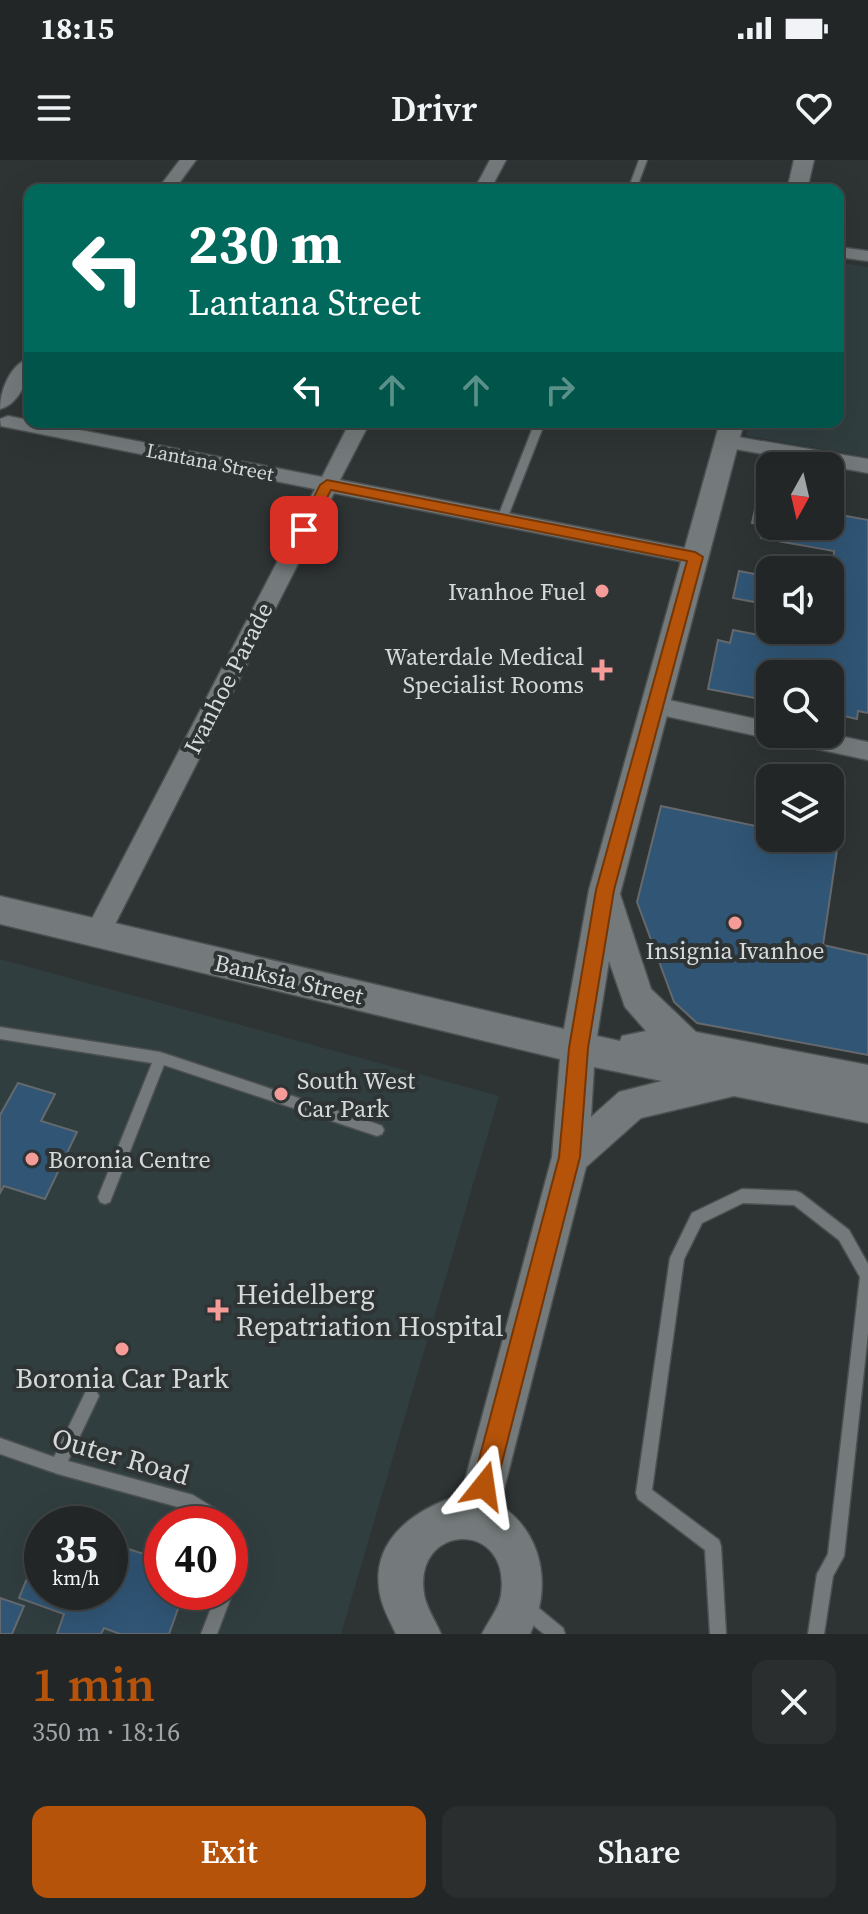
<!DOCTYPE html>
<html lang="en">
<head>
<meta charset="utf-8">
<style>
	:root { --surface:#222627; --page:#2a2e2f; --text:#f1f3f6; --muted:#a2a5a7; --line:#3f4344; --accent:#b45309 }
	body { margin:0; font-family:"Source Serif 4",serif; background:var(--page); color:var(--text); height:100vh; display:flex; flex-direction:column; font-size:30px; white-space:nowrap }
	* { box-sizing:border-box; margin:0 }
	p { font-size:26px; color:var(--muted) }
	.icon { flex:none; width:44px; height:44px; fill:none; stroke:currentColor; stroke-width:2; stroke-linecap:round; stroke-linejoin:round }
	.map { position:relative; height:1474px; overflow:hidden }
	.panel { display:flex; flex-direction:column; background:var(--surface); flex:1 }
	.panel>* { flex:none }
	.top-card { position:absolute; left:24px; top:24px; width:820px; height:244px; border-radius:16px; box-shadow:0 8px 32px #0002,0 0 0 2px var(--line); background:#00695c; color:#fff; overflow:hidden }
	.needle { width:52px; rotate:188deg }
	.fabs { position:absolute; left:756px; top:292px; display:grid; gap:16px }
	.fabs a { display:grid; place-items:center; width:88px; height:88px; border-radius:16px; background:var(--surface); box-shadow:0 8px 32px #0002,0 0 0 2px var(--line); font-size:40px }
	.speed { position:absolute; left:24px; top:1346px; display:flex; gap:16px; font-size:40px; font-weight:700; text-align:center }
	.speed>* { display:grid; place-content:center; width:104px; height:104px; border-radius:50%; background:var(--surface); box-shadow:0 8px 32px #0002,0 0 0 2px var(--line); line-height:1 }
	.speed small { font-size:20px; font-weight:400 }
	.speed .limit { border:12px solid #d22; background:#fff; color:#111 }
	.pin { position:absolute; display:grid; place-items:center; width:68px; height:68px; color:#fff; margin:-34px; border-radius:16px; box-shadow:0 4px 12px #0006 }
	.me { position:absolute; width:88px; margin:-44px; rotate:15deg; stroke-linejoin:round; filter:drop-shadow(0 0 6px #0008) }
	.turn { display:flex; align-items:center; gap:28px; height:168px; padding:0 32px; font-size:36px }
	.turn .icon { width:104px; height:104px; stroke-width:2.5 }
	.turn b { display:block; font-size:56px; line-height:68px }
	.lanes { display:flex; align-items:center; height:76px; padding:0 32px; background:#0003; justify-content:center; gap:40px; direction:ltr }
	.lanes .off { opacity:.35 }
	.round { display:grid; place-items:center; flex:none; width:84px; height:84px; border-radius:16px; background:var(--page) }
	.headline { display:flex; align-items:center; justify-content:space-between; height:136px; padding:0 32px }
	h1 { font-size:48px; font-weight:600; line-height:60px; color:var(--accent) }
	.button { display:flex; gap:16px; margin-top:auto; padding:16px 32px }
	.button a { flex:1; height:92px; border-radius:16px; background:var(--accent); color:#fff; font-size:32px; font-weight:600; line-height:92px; text-align:center }
	.button a+a { background:var(--page); color:var(--text) }
	.status { display:flex; justify-content:space-between; align-items:center; height:56px; padding:0 40px; background:var(--surface); direction:ltr }
	.status svg { height:22px; fill:currentColor }
	header { display:flex; justify-content:space-between; align-items:center; height:104px; padding:0 32px; background:var(--surface); font-size:36px; font-weight:600 }
	.map>svg:first-child { display:block }
</style>
</head>
<body>
<div class="status"><b>18:15</b><svg viewBox="0 0 49 12"><path d="M0 12V9h3v3zM5 12V6h3v6zM10 12V3h3v9zM15 12V0h3v12zM26 1h20v11H26zM47 4h2v5h-2z"/></svg></div>
<header><svg class="icon" aria-label="menu" viewBox="0 0 24 24"><path d="M4 6h16M4 12h16M4 18h16"/></svg>Drivr<svg class="icon" aria-label="heart" viewBox="0 0 24 24"><path d="M12 20l-8-8c-3-5 5-10 8-4 3-6 11-1 8 4z"/></svg></header>
<div class="map">
<svg width="868" height="1474" viewBox="0 0 868 1474">
	<rect width="100%" height="100%" fill="#2e3334"/>
	<g fill="#313e40" fill-rule="evenodd">
		<polygon points="838,102 868,107 868,297 746,276 750,262 838,262"/>
		<path d="M0 799 499 936 341 1474H0ZM42 1364H110V1432H42ZM162 1364H230V1432H162Z"/>
	</g>
	<g fill="#305575" stroke="#65696d" stroke-width="2">
		<polygon points="757,340 770,342 770,366 830,366 830,353 868,360 868,553 858,551 857,559 830,553 830,514 770,514 770,541 708,529 718,480 730,483 733,470 810,485 813,470 830,470 834,391 761,378 763,365 752,363"/>
		<polygon points="739,411 770,417 770,445 733,438"/>
		<polygon points="661,646 770,669 770,678 813,678 838,683 823,785 868,795 868,895 697,863 674,842 637,742"/>
		<polygon points="18,923 55,934 41,961 77,972 45,1039 4,1026 0,1033 0,955"/>
		<polygon points="42,1382 42,1432 110,1432 110,1383 162,1400 162,1432 184,1432 169,1474 120,1474 104,1468 101,1474 57,1474 64,1454 19,1438"/>
		<polygon points="0,1438 24,1446 12,1474 0,1474"/>
	</g>
	<g fill="none" stroke-linecap="round" stroke-linejoin="round">
		<defs>
			<g id="service">
				<polygon points="639,0 647,0 636,30 628,30"/>
				<polygon points="535,262 545,262 507,359 505,361 499,361 497,359"/>
				<polygon points="0,867 160,892 377,964 382,966 384,970 382,974 377,976 164,905 112,1037 110,1042 105,1044 100,1042 98,1037 152,903 0,879"/>
				<polygon points="742,1029 796,1031 801,1033 849,1070 868,1104 868,1173 844,1396 833,1416 824,1474 808,1474 817,1414 828,1394 860,1117 839,1080 794,1045 743,1043 702,1063 684,1099 652,1330 719,1380 721,1386 726,1474 710,1474 705,1390 638,1339 636,1333 670,1098 692,1053"/>
				<polygon points="91,1228 96,1231 99,1236 68,1301 193,1335 230,1358 232,1364 230,1369 230,1364 210,1364 189,1350 58,1314 0,1294 0,1278 54,1297 86,1231"/>
				<path d="M230 1386 236 1388C240 1399 240 1416 236 1426L231 1428 233 1432 217 1474H201L217 1432H230Z"/>
				<polygon points="524,1439 530,1441 563,1468 565,1474 544,1474 518,1453 516,1447 518,1441"/>
			</g>
			<g id="minor">
				<polygon points="180,0 196,0 174,30 157,30"/>
				<polygon points="490,0 506,0 490,30 474,30"/>
				<polygon points="838,87 868,91 868,101 838,97"/>
				<path d="M30 198C30 216 20 244 0 249 0 231 10 204 30 198Z"/>
				<polygon points="8,256 322,317 350,262 370,262 340,320 695,390 706,397 695,404 334,333 106,782 97,785 88,782 84,774 315,329 1,266 0,259"/>
				<polygon points="726,275 868,299 868,313 719,286 716,281 719,276"/>
				<polygon points="655,537 770,562 770,574 830,574 868,582 868,600 647,552 643,546 647,540"/>
			</g>
			<g id="tertiary">
				<polygon points="794,0 814,0 807,30 787,30"/>
				<path d="M720 262H744L620 734 651 829 696 872 868 905V963L734 936 641 958 586 1007 500 1345C544 1374 552 1428 530 1474H482C488 1461 499 1449 501 1435 512 1359 413 1362 424 1434 426 1447 436 1462 441 1474H396C391 1463 384 1451 381 1439 367 1382 413 1349 461 1335L552 997 560 899 0 764V736L564 869 589 730ZM609 801 625 847 646 871 622 876 620 881 597 876ZM594 907 662 921 619 932 591 957Z"/>
			</g>
		</defs>
		<use href="#service" stroke="#4c5050" stroke-width="3"/>
		<use href="#minor" stroke="#4c5050" stroke-width="3"/>
		<use href="#tertiary" stroke="#4c5050" stroke-width="3"/>
		<use href="#service" fill="#747a7b" fill-rule="evenodd"/>
		<use href="#minor" fill="#747a7b" fill-rule="evenodd"/>
		<use href="#tertiary" fill="#747a7b" fill-rule="evenodd"/>
	</g>
	<polygon fill="#b45309" stroke="#753606" stroke-width="2" points="327,320 695,392 703,397 614,730 588,888 580,997 496,1326 493,1335 484,1338 476,1335 472,1326 559,997 569,888 596,730 687,401 331,330 309,373 299,373 297,370 320,325"/>
	<g fill="#f59b98" stroke="#2e3334" stroke-width="3">
		<circle cx="602" cy="431" r="8"/>
		<path d="M598 498h8v8h8v8h-8v8h-8v-8h-8v-8h8z"/>
		<circle cx="735" cy="763" r="8"/>
		<circle cx="281" cy="934" r="8"/>
		<circle cx="32" cy="999" r="8"/>
		<path d="M214 1138h8v8h8v8h-8v8h-8v-8h-8v-8h8z"/>
		<circle cx="122" cy="1189" r="8"/>
	</g>
	<g text-anchor="middle" dominant-baseline="central" stroke-width="8" stroke-linejoin="round" paint-order="stroke">
		<g font-size="20" fill="#d6d9da" stroke="#2e3334">
			<text transform="translate(210 302) rotate(11)">Lantana Street</text>
		</g>
		<g font-size="24" fill="#d6d9da" stroke="#2e3334" text-anchor="end">
			<text x="586" y="431">Ivanhoe Fuel</text>
			<text x="584" y="496">Waterdale Medical<tspan x="584" dy="28">Specialist Rooms</tspan></text>
			<text x="735" y="790" text-anchor="middle">Insignia Ivanhoe</text>
			<text x="297" y="920" text-anchor="start">South West<tspan x="297" dy="28">Car Park</tspan></text>
			<text x="48" y="999" text-anchor="start">Boronia Centre</text>
		</g>
		<g font-size="24" fill="#d6d9da" stroke="#2e3334">
			<text transform="translate(228 518) rotate(-63)">Ivanhoe Parade</text>
			<text transform="translate(289 819) rotate(13)">Banksia Street</text>
		</g>
		<g font-size="28" fill="#d6d9da" stroke="#2e3334" text-anchor="start">
			<text x="236" y="1134">Heidelberg<tspan x="236" dy="32">Repatriation Hospital</tspan></text>
			<text x="122" y="1218" text-anchor="middle">Boronia Car Park</text>
		</g>
		<g font-size="28" fill="#d6d9da" stroke="#2e3334">
			<text transform="translate(121 1296) rotate(16)">Outer Road</text>
		</g>
	</g>
</svg>
<div class="fabs">
<a><svg class="needle" viewBox="-14 -14 28 28"><path d="M0-13l5 13h-10z" fill="#e53935"/><path d="M0 13l5-13h-10z" fill="#a2a5a7"/></svg></a>
<a><svg class="icon" aria-label="sound" viewBox="0 0 24 24"><path d="M4 9h4l5-4v14l-5-4H4zM17 9q2 3 0 6"/></svg></a>
<a><svg class="icon" aria-label="search" viewBox="0 0 24 24"><circle cx="10" cy="10" r="6"/><path d="M15 15l6 6"/></svg></a>
<a><svg class="icon" aria-label="layers" viewBox="0 0 24 24"><path d="M12 4l9 5-9 5-9-5zM3 14l9 5 9-5"/></svg></a>
</div>
<div class="speed"><div>35<small>km/h</small></div><div class="limit">40</div></div>
<div class="pin" style="left:304px;top:370px;background:#d93025"><svg class="icon" aria-label="arrive" viewBox="0 0 24 24"><path d="M6 21V4h12l-3 4 3 4H6"/></svg></div>
<svg class="me" style="left:484px;top:1326px" viewBox="-20 -20 40 40"><path d="M0-17L14 15 0 8-14 15z" fill="#b45309" stroke="#fff" stroke-width="4"/></svg>
<div class="top-card">
<div class="turn"><svg class="icon" aria-label="left" viewBox="0 0 24 24"><path d="M17 20v-9H6M10 6l-5 5 5 5"/></svg><div><b>230 m</b>Lantana Street</div></div>
<div class="lanes"><svg class="icon" aria-label="left" viewBox="0 0 24 24"><path d="M17 20v-9H6M10 6l-5 5 5 5"/></svg><svg class="icon off" aria-label="ahead" viewBox="0 0 24 24"><path d="M12 20V5M6 11l6-6 6 6"/></svg><svg class="icon off" aria-label="ahead" viewBox="0 0 24 24"><path d="M12 20V5M6 11l6-6 6 6"/></svg><svg class="icon off" aria-label="right" viewBox="0 0 24 24"><path d="M7 20v-9h11M14 6l5 5-5 5"/></svg></div>
</div>
</div>
<section class="panel">
<div class="headline"><div><h1>1 min</h1><p>350 m · 18:16</p></div><a class="round"><svg class="icon" aria-label="close" viewBox="0 0 24 24"><path d="M6 6l12 12M18 6L6 18"/></svg></a></div>
<div class="button"><a>Exit</a><a>Share</a></div>
</section>
</body>
</html>
